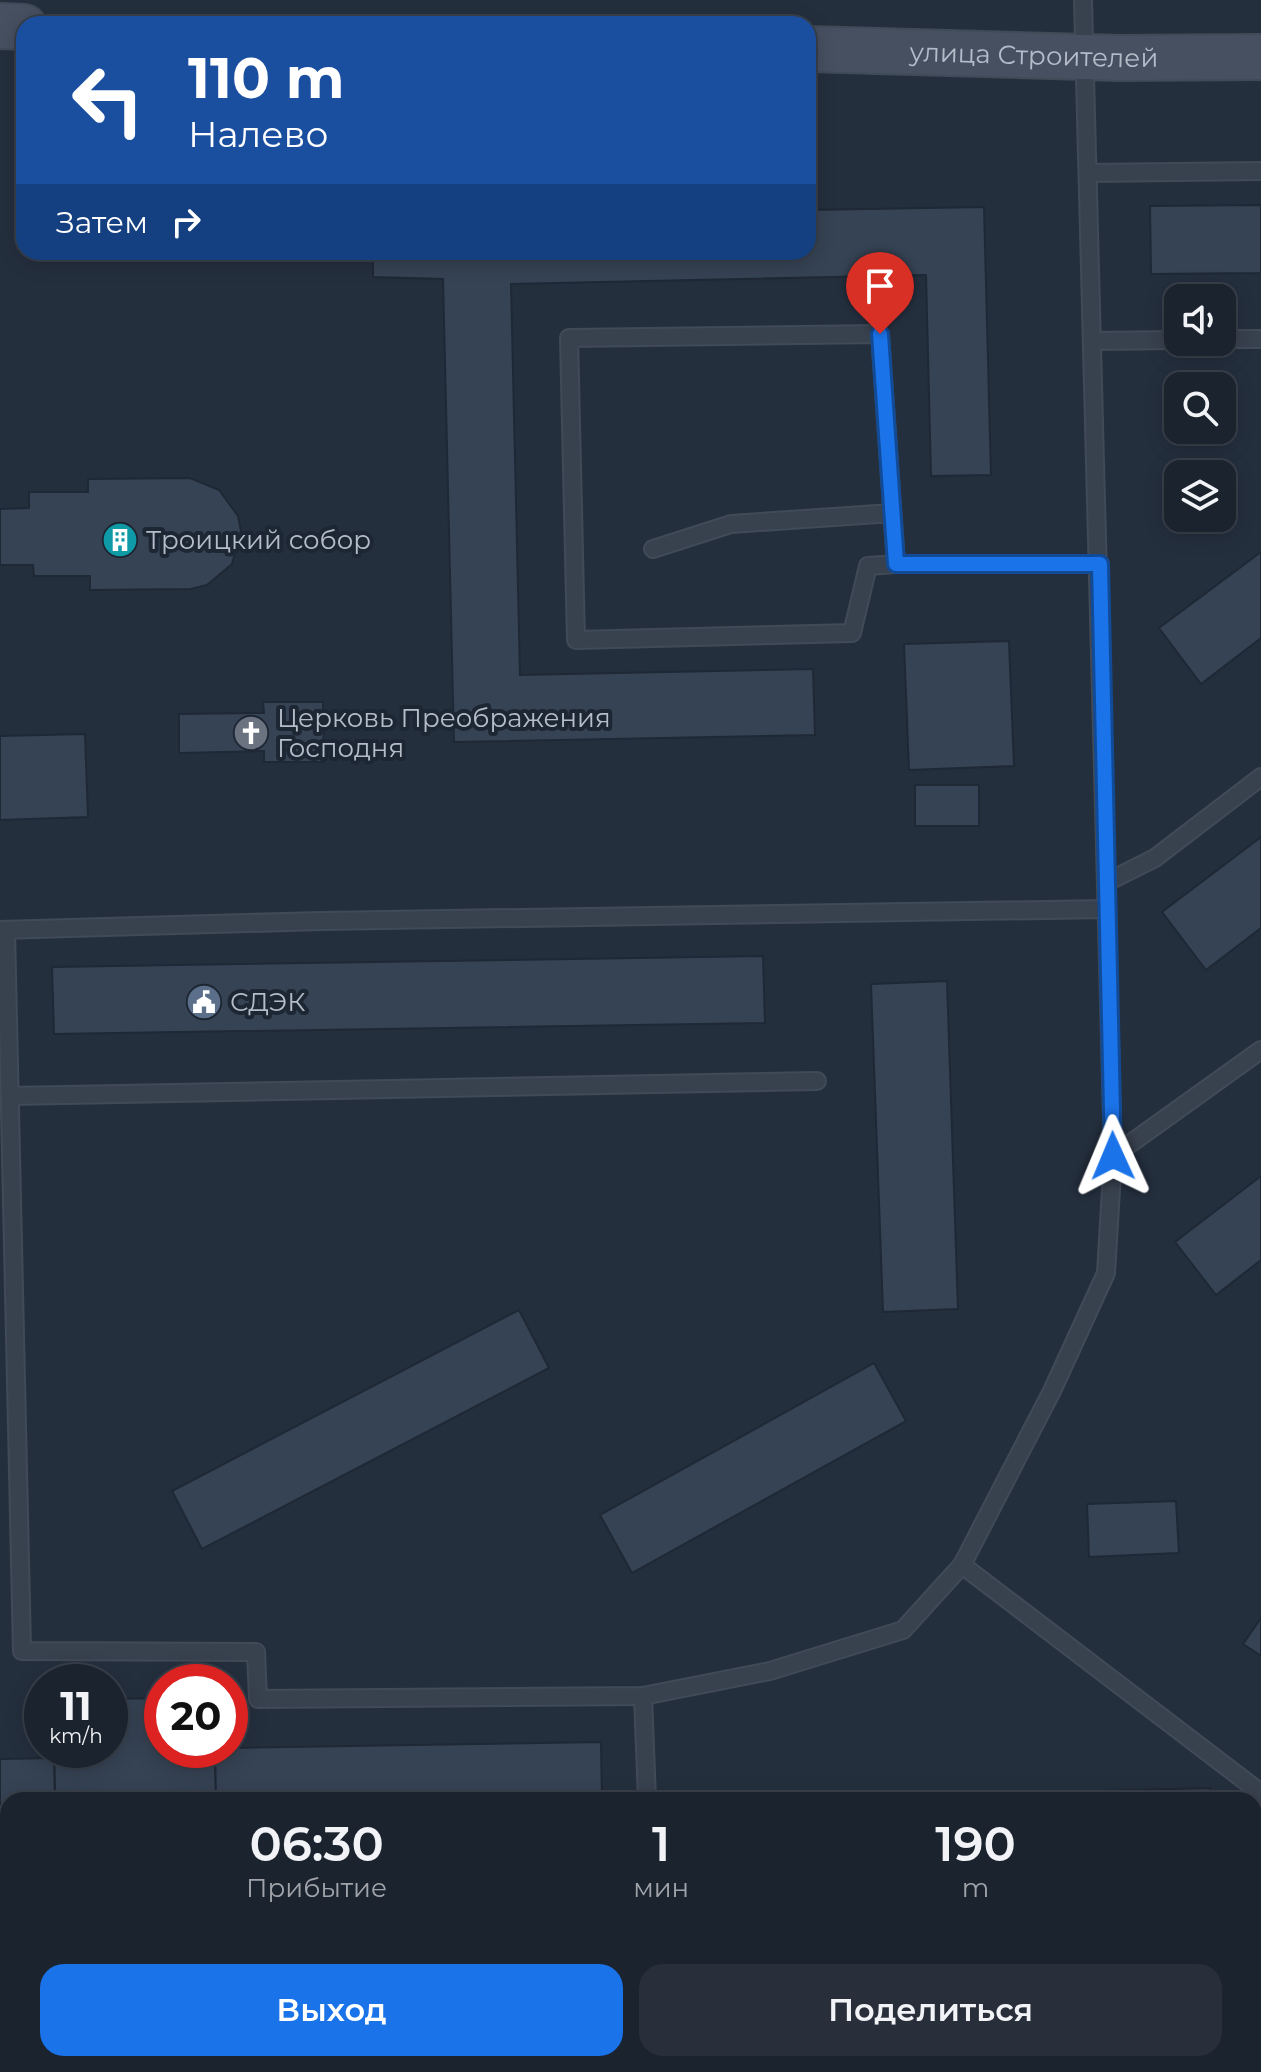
<!DOCTYPE html>
<html lang="ru">
<head>
<meta charset="utf-8">
<style>
	:root { --surface:#1b232e; --page:#282f3a; --text:#f1f3f6; --muted:#a0a4aa; --line:#39404a; --accent:#1a73e8 }
	body { margin:0; font-family:Montserrat,sans-serif; background:var(--page); color:var(--text); height:100vh; display:flex; flex-direction:column; font-size:30px; white-space:nowrap }
	* { box-sizing:border-box; margin:0 }
	p { font-size:26px; color:var(--muted) }
	.icon { flex:none; width:44px; height:44px; fill:none; stroke:currentColor; stroke-width:2; stroke-linecap:round; stroke-linejoin:round }
	.map { position:relative; flex:1; overflow:hidden }
	.drawer { position:absolute; left:0px; top:1792px; width:1262px; height:280px; display:flex; flex-direction:column; background:var(--surface); border-radius:24px 24px 0 0; box-shadow:0 4px 20px #0003,0 0 0 2px var(--line) }
	.drawer>* { flex:none }
	.top-card { position:absolute; left:16px; top:16px; width:800px; height:244px; border-radius:24px; box-shadow:0 4px 20px #0003,0 0 0 2px var(--line); background:#1a4fa0; color:#fff; overflow:hidden }
	.controls { position:absolute; left:1164px; top:284px; display:grid; gap:16px }
	.controls a { display:grid; place-items:center; width:72px; height:72px; border-radius:16px; background:var(--surface); box-shadow:0 4px 20px #0003,0 0 0 2px var(--line); font-size:40px }
	.speed { position:absolute; left:24px; top:1664px; display:flex; gap:16px; font-size:40px; font-weight:700; text-align:center }
	.speed>* { display:grid; place-content:center; width:104px; height:104px; border-radius:50%; background:var(--surface); box-shadow:0 4px 20px #0003,0 0 0 2px var(--line); line-height:1 }
	.speed small { font-size:20px; font-weight:400 }
	.speed .limit { border:12px solid #d22; background:#fff; color:#111 }
	.pin { position:absolute; display:grid; place-items:center; width:68px; height:68px; color:#fff; margin:-82px -34px; border-radius:50% 50% 50% 0; rotate:-45deg; box-shadow:0 0 8px #0007 }
	.pin .icon { rotate:45deg }
	.me { position:absolute; width:88px; margin:-44px; rotate:359deg; stroke-linejoin:round; filter:drop-shadow(0 0 6px #0008) }
	.turn { display:flex; align-items:center; gap:28px; height:168px; padding:0 40px; font-size:36px }
	.turn .icon { width:104px; height:104px; stroke-width:2.5 }
	.turn b { display:block; font-size:56px; line-height:68px }
	.then { display:flex; align-items:center; height:76px; padding:0 40px; background:#0003; gap:16px; font-size:30px }
	.eta { display:flex; justify-content:space-evenly; align-items:center; height:136px; text-align:center }
	.eta b { font-size:48px; font-weight:600; line-height:56px }
	.primary-button { display:flex; gap:16px; margin-top:auto; padding:16px 40px }
	.primary-button a { flex:1; height:92px; border-radius:24px; background:var(--accent); color:#fff; font-size:32px; font-weight:600; line-height:92px; text-align:center }
	.primary-button a+a { background:var(--page); color:var(--text) }
	.map>svg:first-child { display:block }
</style>
</head>
<body>
<div class="map">
<svg width="1261" height="2072" viewBox="0 0 1261 2072">
	<rect width="100%" height="100%" fill="#242f3e"/>
	<g fill="#364354" stroke="#1f2835" stroke-width="2">
		<polygon points="1261,205 1261,273 1151,274 1150,206"/>
		<polygon points="984,207 991,475 931,476 926,275 511,284 520,675 813,669 815,735 454,742 443,279 373,277 373,252 808,252 808,210"/>
		<polygon points="190,478 219,490 238,516 241,531 232,564 207,585 191,589 90,590 90,576 34,576 33,565 0,565 0,509 29,508 29,492 88,492 88,479"/>
		<polygon points="1261,552 1261,638 1201,684 1159,628"/>
		<polygon points="1009,641 1014,766 909,770 904,644"/>
		<polygon points="263,702 323,702 324,762 264,762 264,751 179,753 179,714 264,713"/>
		<polygon points="85,734 88,817 0,820 0,736"/>
		<rect x="915" y="785" width="64" height="41"/>
		<polygon points="1261,837 1261,928 1206,970 1162,912"/>
		<polygon points="763,956 765,1023 54,1034 52,967"/>
		<polygon points="947,981 958,1309 883,1312 871,984"/>
		<polygon points="1261,1176 1261,1260 1216,1295 1175,1242"/>
		<polygon points="519,1310 549,1368 202,1549 172,1491"/>
		<polygon points="874,1363 906,1421 632,1573 600,1515"/>
		<polygon points="1176,1501 1179,1553 1089,1557 1087,1504"/>
		<polygon points="1261,1618 1261,1656 1243,1644"/>
		<polygon points="162,1698 162,1750 215,1750 216,1795 173,1796 173,1800 55,1800 54,1750 110,1750 110,1699"/>
		<polygon points="601,1742 602,1800 216,1800 215,1750 230,1748"/>
		<polygon points="54,1758 55,1800 8,1800 8,1808 0,1808 0,1759"/>
		<polygon points="1210,1788 1210,1800 773,1800"/>
		<rect x="57" y="2064" width="97" height="8"/>
		<polygon points="246,2064 304,2064 304,2072 247,2072"/>
		<polygon points="516,2064 602,2064 602,2067 516,2068"/>
		<rect x="956" y="2064" width="95" height="8"/>
	</g>
	<g fill="none" stroke-linecap="round" stroke-linejoin="round">
		<defs>
			<g id="lane">
				<polyline points="1083,0 1113,1156"/>
				<polyline points="1088,173 1261,171"/>
				<polyline points="1222,339 1261,339"/>
				<polyline points="1093,341 1178,340"/>
				<polyline points="653,549 731,524 892,513"/>
				<polyline points="896,564 868,566 852,633 576,640 569,338 880,334 896,564 1100,564"/>
				<polyline points="1107,882 1155,858 1261,777"/>
				<polyline points="0,930 321,921 1107,909"/>
				<polyline points="6,930 22,1651 256,1652 258,1699 643,1696 770,1671 903,1630 962,1565 1052,1391 1106,1273 1113,1156 1261,1050"/>
				<polyline points="10,1096 817,1081"/>
				<polyline points="962,1565 1261,1793"/>
				<polyline points="643,1696 647,1800"/>
				<polyline points="1254,1839 1261,1832"/>
				<polyline points="0,1887 8,1887"/>
				<polyline points="1123,2072 1123,2064"/>
			</g>
			<g id="secondary">
				<polyline points="0,26 24,27"/>
				<path id="s1" d="M808 49 1120 58 1261 57"/>
			</g>
		</defs>
		<use href="#lane" stroke="#414a57" stroke-width="20"/>
		<use href="#secondary" stroke="#414a57" stroke-width="48"/>
		<use href="#lane" stroke="#38414e" stroke-width="16"/>
		<use href="#secondary" stroke="#465061" stroke-width="44"/>
	</g>
	<g fill="none" stroke-linecap="round" stroke-linejoin="round">
		<defs>
			<polyline id="route" points="880,334 896,564 1100,564 1113,1156"/>
		</defs>
		<use href="#route" stroke="#114b97" stroke-width="20"/>
		<use href="#route" stroke="#1a73e8" stroke-width="14"/>
	</g>
	<defs>
		<symbol id="building-disc" viewBox="-11 -11 22 22"><circle r="9.5" fill="#0f9aa8" stroke="#1d2633"/><path d="M-4-6H4V6H1V3H-1V6H-4ZM-2.5-4.3h1.7v1.8h-1.7ZM.8-4.3h1.7v1.8H.8ZM-2.5-1h1.7V.8h-1.7ZM.8-1h1.7V.8H.8Z" fill="#fff"/></symbol>
		<symbol id="church-disc" viewBox="-11 -11 22 22"><circle r="9.5" fill="#6b7280" stroke="#1d2633"/><path d="M-1.2-6h2.4v3.5h3.3v2.4h-3.3V6h-2.4V-.1h-3.3v-2.4h3.3Z" fill="#fff"/></symbol>
		<symbol id="civic-disc" viewBox="-11 -11 22 22"><circle r="9.5" fill="#5c6f8a" stroke="#1d2633"/><path d="M-.6-6.5H3V-4.5H.6V-3L4-1V1h2V6H-6V1h2V-1L-.6-3ZM-1.2 2.5V6h2.4V2.5Z" fill="#fff"/></symbol>
	</defs>
	<g fill-rule="evenodd">
		<use href="#building-disc" x="100" y="520" width="40" height="40"/>
		<use href="#church-disc" x="231" y="713" width="40" height="40"/>
		<use href="#civic-disc" x="184" y="982" width="40" height="40"/>
	</g>
	<g text-anchor="middle" dominant-baseline="central" stroke-width="8" stroke-linejoin="round" paint-order="stroke">
		<g font-size="26" fill="#b4bcc9" stroke="#1d2633">
			<text stroke="none"><textPath href="#s1" startOffset="226">улица Строителей</textPath></text>
		</g>
		<g font-size="26" fill="#b4bcc9" stroke="#1d2633" text-anchor="start">
			<text x="146" y="540">Троицкий собор</text>
			<text x="277" y="718">Церковь Преображения<tspan x="277" dy="30">Господня</tspan></text>
			<text x="230" y="1002">СДЭК</text>
		</g>
	</g>
</svg>
<div class="controls">
<a><svg class="icon" aria-label="sound" viewBox="0 0 24 24"><path d="M4 9h4l5-4v14l-5-4H4zM17 9q2 3 0 6"/></svg></a>
<a><svg class="icon" aria-label="search" viewBox="0 0 24 24"><circle cx="10" cy="10" r="6"/><path d="M15 15l6 6"/></svg></a>
<a><svg class="icon" aria-label="layers" viewBox="0 0 24 24"><path d="M12 4l9 5-9 5-9-5zM3 14l9 5 9-5"/></svg></a>
</div>
<div class="speed"><div>11<small>km/h</small></div><div class="limit">20</div></div>
<div class="pin" style="left:880px;top:334px;background:#d93025"><svg class="icon" aria-label="arrive" viewBox="0 0 24 24"><path d="M6 21V4h12l-3 4 3 4H6"/></svg></div>
<svg class="me" style="left:1113px;top:1156px" viewBox="-20 -20 40 40"><path d="M0-17L14 15 0 8-14 15z" fill="#1a73e8" stroke="#fff" stroke-width="4"/></svg>
<div class="top-card">
<div class="turn"><svg class="icon" aria-label="left" viewBox="0 0 24 24"><path d="M17 20v-9H6M10 6l-5 5 5 5"/></svg><div><b>110 m</b>Налево</div></div>
<div class="then">Затем<svg class="icon" aria-label="right" viewBox="0 0 24 24"><path d="M7 20v-9h11M14 6l5 5-5 5"/></svg></div>
</div>
<section class="drawer">
<div class="eta">
<div><b>06:30</b><p>Прибытие</p></div>
<div><b>1</b><p>мин</p></div>
<div><b>190</b><p>m</p></div>
</div>
<div class="primary-button"><a>Выход</a><a>Поделиться</a></div>
</section>
</div>
</body>
</html>
